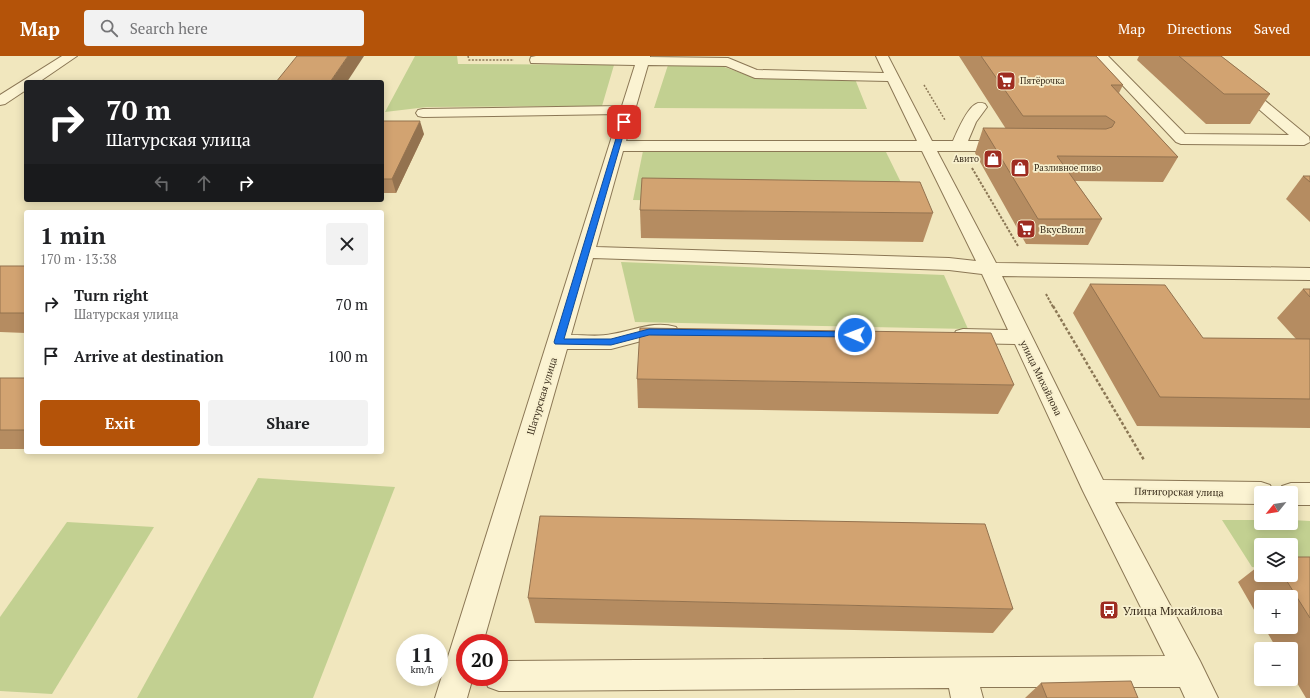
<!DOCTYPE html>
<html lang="en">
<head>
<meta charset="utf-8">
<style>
	:root { --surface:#fff; --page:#f2f2f2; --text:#202124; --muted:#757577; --accent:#b45309 }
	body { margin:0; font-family:"PT Serif",serif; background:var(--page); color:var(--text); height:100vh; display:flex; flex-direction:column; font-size:15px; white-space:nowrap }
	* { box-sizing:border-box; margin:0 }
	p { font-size:13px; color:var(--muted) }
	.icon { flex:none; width:22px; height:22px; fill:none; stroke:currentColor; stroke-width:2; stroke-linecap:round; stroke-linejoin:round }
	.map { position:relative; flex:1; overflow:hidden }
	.details { position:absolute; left:24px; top:154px; width:360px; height:244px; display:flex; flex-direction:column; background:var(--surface); border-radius:4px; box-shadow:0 2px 10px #0003 }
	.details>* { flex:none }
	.guide { position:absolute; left:24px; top:24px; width:360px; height:122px; border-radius:4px; box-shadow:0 2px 10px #0003; background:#202124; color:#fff; overflow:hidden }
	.needle { width:26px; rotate:240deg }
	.fabs { position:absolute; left:1254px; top:430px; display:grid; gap:8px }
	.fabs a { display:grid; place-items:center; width:44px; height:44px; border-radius:4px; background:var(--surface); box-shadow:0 2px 10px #0003; font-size:20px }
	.speed { position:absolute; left:396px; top:578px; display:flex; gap:8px; font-size:20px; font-weight:700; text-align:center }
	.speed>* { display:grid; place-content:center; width:52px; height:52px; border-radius:50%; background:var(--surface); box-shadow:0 2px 10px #0003; line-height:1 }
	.speed small { font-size:10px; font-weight:400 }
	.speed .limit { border:6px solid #d22; background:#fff; color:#111 }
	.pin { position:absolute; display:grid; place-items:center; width:34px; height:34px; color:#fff; margin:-17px; border-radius:8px; box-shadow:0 2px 6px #0006 }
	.me { position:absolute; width:44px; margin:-22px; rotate:271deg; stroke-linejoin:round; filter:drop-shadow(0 0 3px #0008) }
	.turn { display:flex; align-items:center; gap:14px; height:84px; padding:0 16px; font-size:18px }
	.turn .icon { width:52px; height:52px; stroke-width:2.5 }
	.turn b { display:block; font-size:28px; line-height:34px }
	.lanes { display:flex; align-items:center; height:38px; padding:0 16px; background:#0003; justify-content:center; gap:20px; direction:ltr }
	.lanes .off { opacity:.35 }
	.round { display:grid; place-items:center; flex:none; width:42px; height:42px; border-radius:4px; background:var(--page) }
	.head { display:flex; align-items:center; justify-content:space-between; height:68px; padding:0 16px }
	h1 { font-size:24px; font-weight:700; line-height:30px }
	.button { display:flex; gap:8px; margin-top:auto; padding:8px 16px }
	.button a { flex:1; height:46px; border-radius:4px; background:var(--accent); color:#fff; font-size:16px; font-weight:700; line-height:46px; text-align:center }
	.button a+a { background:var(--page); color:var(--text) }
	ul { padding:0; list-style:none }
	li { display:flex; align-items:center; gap:12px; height:52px; padding:0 16px }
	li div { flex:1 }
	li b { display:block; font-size:15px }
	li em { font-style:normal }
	header { display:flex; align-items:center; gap:24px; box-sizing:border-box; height:56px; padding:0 20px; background:var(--accent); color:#fff }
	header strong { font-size:19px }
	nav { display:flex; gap:22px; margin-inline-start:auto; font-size:14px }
	.search { width:280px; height:36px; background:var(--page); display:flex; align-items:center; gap:10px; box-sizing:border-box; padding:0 14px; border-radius:4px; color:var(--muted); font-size:15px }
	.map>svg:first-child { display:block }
</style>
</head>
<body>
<header>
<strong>Map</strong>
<div class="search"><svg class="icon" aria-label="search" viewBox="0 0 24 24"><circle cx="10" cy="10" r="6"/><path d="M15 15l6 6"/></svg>Search here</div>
<nav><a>Map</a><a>Directions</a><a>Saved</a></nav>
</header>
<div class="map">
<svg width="1310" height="642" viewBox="0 0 1310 642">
	<rect width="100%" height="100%" fill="#f1e7be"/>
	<g fill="#c2d091">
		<polygon points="415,0 457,0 458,8 614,9 602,50 427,51 385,56"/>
		<polygon points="668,9 719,9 749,20 855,23 867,53 654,52"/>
		<polygon points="885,94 912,149 633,144 643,95"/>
		<polygon points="621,206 944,219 968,273 635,266"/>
		<polygon points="258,422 395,431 313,642 137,642"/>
		<polygon points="1222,464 1261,464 1261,467 1291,467 1291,464 1310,465 1310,512 1291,512 1291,489 1261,489 1261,512 1252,511"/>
		<polygon points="67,466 154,471 52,638 0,635 0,561"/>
	</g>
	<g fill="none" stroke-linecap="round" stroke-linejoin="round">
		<defs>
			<g id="minor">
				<polygon points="62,0 77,0 39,26 26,26 26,34 5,48 0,49 0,39"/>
				<path d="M536 0H650V1L728 2 757 14 884 17 876 0H888L932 85H953C957 76 967 52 976 48 979 46 982 47 985 48L987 51 976 66 968 85H1008L1013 87 1016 90 1013 93 1008 95H937L996 207 1310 212V224L1002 220 1103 424 1261 426 1270 429 1274 437H1261V448L1115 446 1200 605 1218 642H1185L1180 631H980L983 642H951L949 632 499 635 488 631 484 621H499V605L1165 600 1083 435 1015 288 963 287 956 285 953 280 956 275 963 273 1008 274 982 218 949 214 593 202 571 279C584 279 599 281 612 278 634 275 653 264 676 271L679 276 676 281 669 283H649L611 293H567L483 587H465V621H473L467 642H435L619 58 423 61 418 60 416 57 418 54 423 53 622 50 635 9 531 7 530 4 531 1ZM648 9 726 10 755 22 888 25 917 85H626ZM623 95H922L976 205 949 202 596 191Z"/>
				<polygon points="1095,0 1108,0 1185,78 1289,79 1197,0 1211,0 1309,81 1310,86 1304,89 1181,88 1176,86"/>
				<polygon points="1291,427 1310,427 1310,449 1291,449 1291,437 1279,437 1282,430"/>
			</g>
		</defs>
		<use href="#minor" stroke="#8b7755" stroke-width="2"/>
		<g stroke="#8b7755" stroke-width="1.5" stroke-dasharray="2 1.5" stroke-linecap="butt">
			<polyline points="468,0 469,4 514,4"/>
			<polyline points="924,29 945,64"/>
		</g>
		<g stroke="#8b7755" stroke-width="2" stroke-dasharray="2.5 1.5" stroke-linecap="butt">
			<polyline points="972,112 1018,190"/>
			<polyline points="1046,238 1053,251"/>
		</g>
		<polyline stroke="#8b7755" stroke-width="2.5" stroke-dasharray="3 2" stroke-linecap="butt" points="1053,250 1144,404"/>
		<use href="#minor" fill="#fbf3d2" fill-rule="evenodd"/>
	</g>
	<g fill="#b58c61">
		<polygon points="959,0 1096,0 1123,29 1119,37 1178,101 1163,126 1075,125 1102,163 1088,189 1026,188 975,97 983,72 1006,73"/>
		<polygon points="1139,0 1221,0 1270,38 1250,68 1206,68 1137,4"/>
		<polygon points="382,65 424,78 396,137 382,137"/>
		<polygon points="1303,120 1310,120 1310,166 1286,143"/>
		<polygon points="640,154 933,157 923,186 641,182"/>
		<polygon points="0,210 26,210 26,277 0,276"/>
		<polygon points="1090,228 1203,282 1296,283 1277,262 1303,233 1310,233 1310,372 1137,370 1073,257"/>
		<rect x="0" y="322" width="26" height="71"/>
		<polygon points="637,323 1014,329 998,358 638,352"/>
		<polygon points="1310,501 1310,642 1306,642 1291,617 1291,593 1277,593 1264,571 1291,571 1291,541 1261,541 1261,566 1238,526 1261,508 1261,519 1291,519"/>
		<polygon points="528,542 1013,553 993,577 535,567"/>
		<polygon points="1041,627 1138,642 1025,642"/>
	</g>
	<g fill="#93724f">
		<polygon points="348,0 364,0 347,26 330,26"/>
		<polygon points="420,65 424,78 396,137 392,123"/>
	</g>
	<g fill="#d2a371" stroke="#93724f">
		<polygon points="297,0 348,0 330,26 276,26"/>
		<polygon points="981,0 1096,0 1123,29 1111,29 1178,101 1057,100 1102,163 1038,163 983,72 1106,73 1112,71 1115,66 1106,60 1023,60"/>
		<polygon points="1179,0 1221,0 1270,38 1224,38"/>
		<polygon points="382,65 420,65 392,123 382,123"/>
		<polygon points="1303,120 1310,120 1310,126"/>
		<polygon points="642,122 920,126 933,157 640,154"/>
		<rect x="0" y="210" width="26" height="47"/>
		<polygon points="1090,228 1165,229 1203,282 1310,283 1310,343 1160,341"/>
		<polygon points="1303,233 1310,233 1310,241"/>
		<polygon points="640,272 991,277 1014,329 637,323"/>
		<rect x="0" y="322" width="26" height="52"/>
		<polygon points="540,460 985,468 1013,553 528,542"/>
		<polygon points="1291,501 1310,501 1310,562 1283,519 1291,519"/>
		<polygon points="1131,625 1138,642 1047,642 1041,627"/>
	</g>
	<polygon fill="#1a73e8" stroke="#114b97" points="624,64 627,66 564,283 611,283 649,273 855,276 858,277 859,279 858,281 649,279 611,289 555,288 554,286 621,66"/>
	<defs>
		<symbol id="supermarket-square" viewBox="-11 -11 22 22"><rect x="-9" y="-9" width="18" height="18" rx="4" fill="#9e2c21" stroke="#f8f0ce"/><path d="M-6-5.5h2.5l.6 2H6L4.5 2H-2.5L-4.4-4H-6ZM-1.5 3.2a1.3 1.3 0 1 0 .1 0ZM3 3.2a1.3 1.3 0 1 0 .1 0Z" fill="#fff"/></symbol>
		<symbol id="shop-square" viewBox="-11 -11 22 22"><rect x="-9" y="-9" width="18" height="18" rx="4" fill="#9e2c21" stroke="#f8f0ce"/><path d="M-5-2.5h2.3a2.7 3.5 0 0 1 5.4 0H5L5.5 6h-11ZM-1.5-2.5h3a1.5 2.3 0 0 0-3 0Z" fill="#fff"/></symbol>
		<symbol id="bus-square" viewBox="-11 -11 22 22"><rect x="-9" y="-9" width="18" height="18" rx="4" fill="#9e2c21" stroke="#f8f0ce"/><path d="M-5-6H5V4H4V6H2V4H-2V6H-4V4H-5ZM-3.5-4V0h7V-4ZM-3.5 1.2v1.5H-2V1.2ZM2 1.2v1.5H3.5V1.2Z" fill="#fff"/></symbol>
	</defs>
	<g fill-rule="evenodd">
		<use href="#supermarket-square" x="995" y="14" width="22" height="22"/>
		<use href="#shop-square" x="982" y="92" width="22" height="22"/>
		<use href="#shop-square" x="1009" y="101" width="22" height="22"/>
		<use href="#supermarket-square" x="1015" y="162" width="22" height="22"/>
		<use href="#bus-square" x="1098" y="543" width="22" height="22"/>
	</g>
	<g text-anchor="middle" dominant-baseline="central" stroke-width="3.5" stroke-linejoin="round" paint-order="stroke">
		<g font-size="9" fill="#392c1b" stroke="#f8f0ce" text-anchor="start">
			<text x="1020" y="25">Пятёрочка</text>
			<text x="979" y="103" text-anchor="end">Авито</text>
			<text x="1034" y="112">Разливное пиво</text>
		</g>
		<g font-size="10" fill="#392c1b" stroke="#f8f0ce" text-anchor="start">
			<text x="1040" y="173">ВкусВилл</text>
		</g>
		<g font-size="10" fill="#392c1b" stroke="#f8f0ce">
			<text transform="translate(1041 322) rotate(64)">улица Михайлова</text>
			<text transform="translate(542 340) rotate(-73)">Шатурская улица</text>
			<text transform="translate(1179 436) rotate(1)">Пятигорская улица</text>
		</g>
		<g font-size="12" fill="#392c1b" stroke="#f8f0ce" text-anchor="start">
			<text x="1123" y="554">Улица Михайлова</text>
		</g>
	</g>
</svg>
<div class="fabs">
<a><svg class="needle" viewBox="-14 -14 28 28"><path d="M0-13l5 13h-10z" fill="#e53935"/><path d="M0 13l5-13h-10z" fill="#757577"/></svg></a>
<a><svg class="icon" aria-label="layers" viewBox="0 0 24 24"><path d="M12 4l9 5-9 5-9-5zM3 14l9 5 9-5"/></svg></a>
<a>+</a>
<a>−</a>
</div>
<div class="speed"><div>11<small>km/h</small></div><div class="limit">20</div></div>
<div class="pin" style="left:624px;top:66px;background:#d93025"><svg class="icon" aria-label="arrive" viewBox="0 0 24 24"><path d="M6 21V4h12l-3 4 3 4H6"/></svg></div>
<svg class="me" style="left:855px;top:279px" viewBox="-20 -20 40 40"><circle r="17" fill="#1a73e8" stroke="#fff" stroke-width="3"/><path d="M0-11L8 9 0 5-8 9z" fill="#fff"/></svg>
<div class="guide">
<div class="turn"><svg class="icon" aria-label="right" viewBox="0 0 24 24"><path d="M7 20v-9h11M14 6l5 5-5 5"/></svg><div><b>70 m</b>Шатурская улица</div></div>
<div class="lanes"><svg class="icon off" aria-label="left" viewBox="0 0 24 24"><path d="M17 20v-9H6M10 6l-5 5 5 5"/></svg><svg class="icon off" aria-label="ahead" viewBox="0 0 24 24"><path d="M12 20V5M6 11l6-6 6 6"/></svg><svg class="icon" aria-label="right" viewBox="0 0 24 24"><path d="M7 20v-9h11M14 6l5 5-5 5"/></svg></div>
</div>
<section class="details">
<div class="head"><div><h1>1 min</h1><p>170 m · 13:38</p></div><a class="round"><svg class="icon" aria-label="close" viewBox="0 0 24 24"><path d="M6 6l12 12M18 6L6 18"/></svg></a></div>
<ul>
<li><svg class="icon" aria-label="right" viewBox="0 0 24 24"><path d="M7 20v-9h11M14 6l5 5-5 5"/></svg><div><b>Turn right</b><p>Шатурская улица</p></div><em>70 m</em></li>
<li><svg class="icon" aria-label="arrive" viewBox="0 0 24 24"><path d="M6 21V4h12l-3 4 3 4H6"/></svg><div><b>Arrive at destination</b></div><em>100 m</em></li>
</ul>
<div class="button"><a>Exit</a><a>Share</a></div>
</section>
</div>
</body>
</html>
